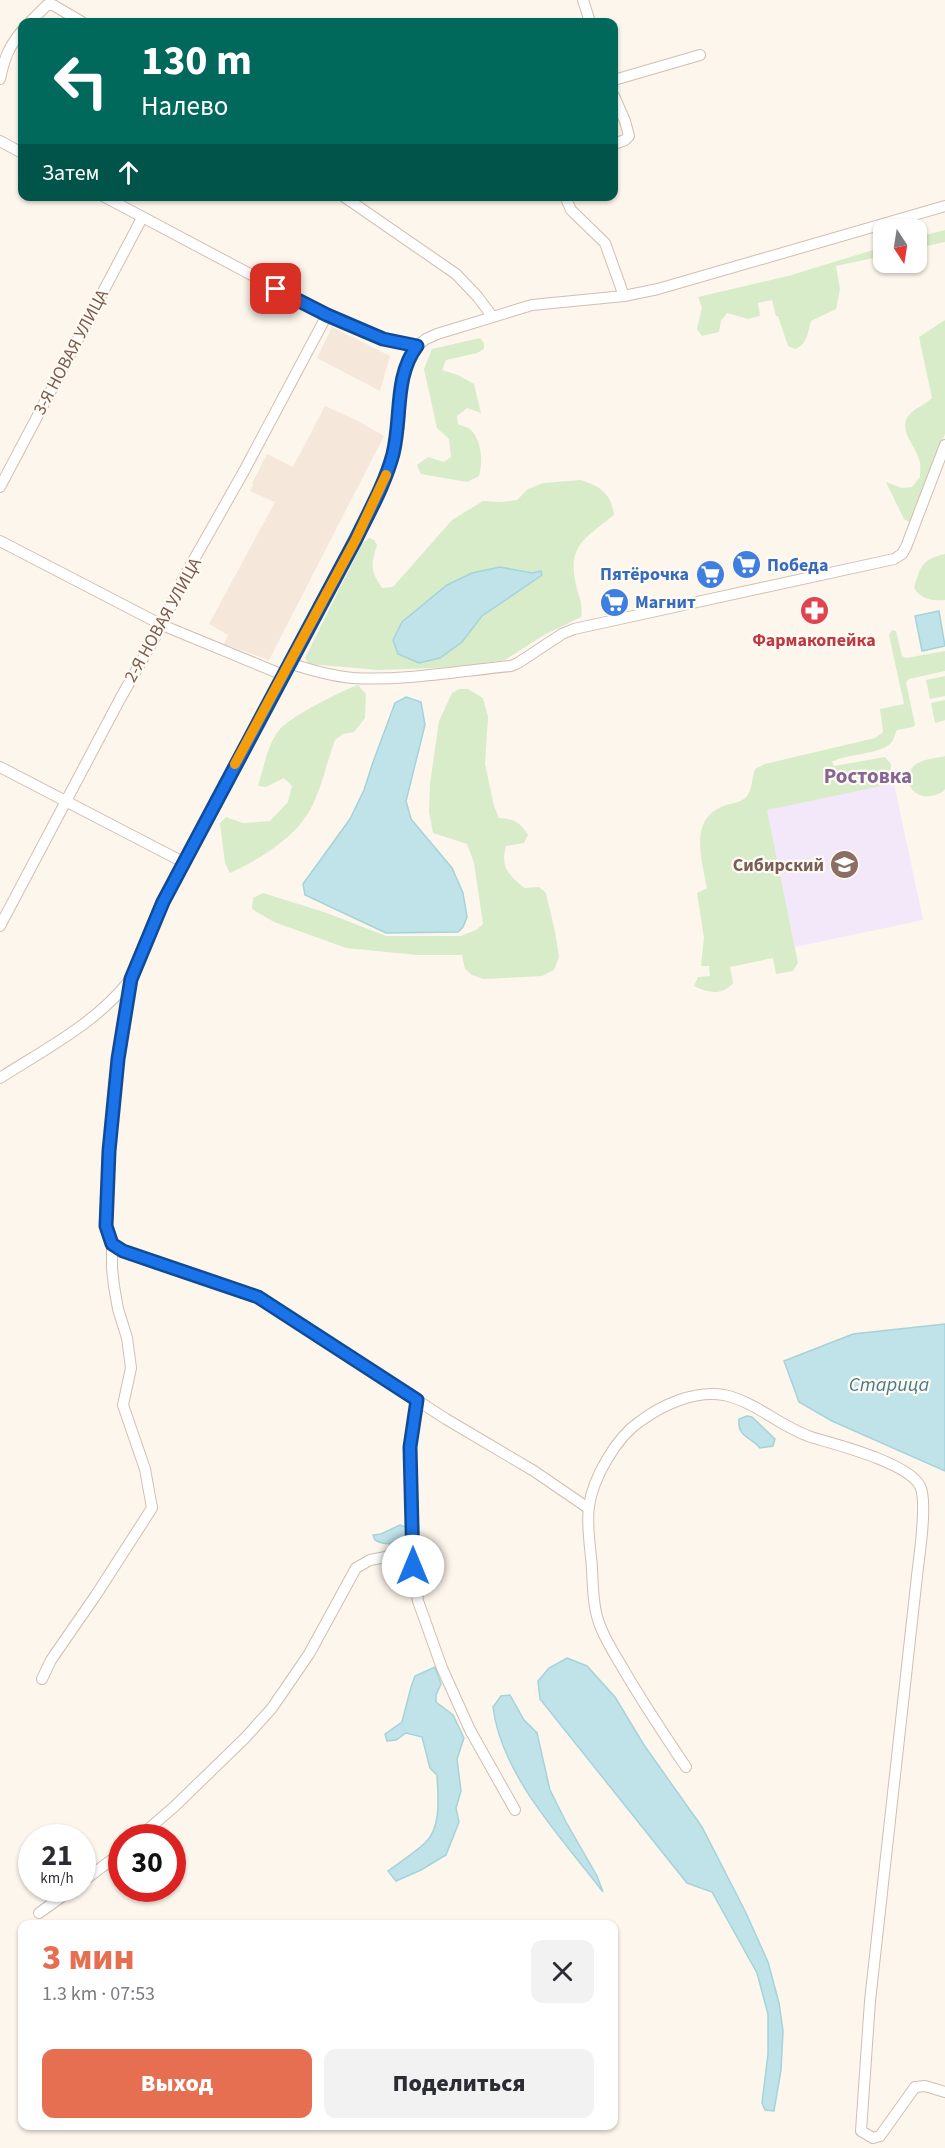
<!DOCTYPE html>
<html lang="ru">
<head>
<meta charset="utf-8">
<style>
	:root { --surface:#fff; --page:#f2f2f3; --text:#2b2b33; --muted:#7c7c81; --accent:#e76f51 }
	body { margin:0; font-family:"Source Sans 3",sans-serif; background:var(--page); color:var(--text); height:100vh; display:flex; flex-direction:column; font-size:22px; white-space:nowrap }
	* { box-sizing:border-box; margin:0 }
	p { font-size:20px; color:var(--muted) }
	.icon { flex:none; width:33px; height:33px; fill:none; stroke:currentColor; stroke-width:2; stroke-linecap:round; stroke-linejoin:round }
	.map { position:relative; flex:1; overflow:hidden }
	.drawer { position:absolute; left:18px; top:1920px; width:600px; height:210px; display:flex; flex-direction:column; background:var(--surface); border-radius:12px; box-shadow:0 2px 4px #0004 }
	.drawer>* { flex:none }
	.banner { position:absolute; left:18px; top:18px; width:600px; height:183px; border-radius:12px; box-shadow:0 2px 4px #0004; background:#00695c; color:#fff; overflow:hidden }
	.needle { width:39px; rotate:168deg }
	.controls { position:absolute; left:873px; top:219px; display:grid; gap:12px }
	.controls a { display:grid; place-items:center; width:54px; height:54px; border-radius:12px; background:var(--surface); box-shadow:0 2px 4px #0004; font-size:30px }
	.speed { position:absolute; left:18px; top:1824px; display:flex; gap:12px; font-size:30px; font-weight:700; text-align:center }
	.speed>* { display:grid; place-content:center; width:78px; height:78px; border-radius:50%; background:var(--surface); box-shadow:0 2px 4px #0004; line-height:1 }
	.speed small { font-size:15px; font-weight:400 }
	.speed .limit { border:9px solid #d22; background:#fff; color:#111 }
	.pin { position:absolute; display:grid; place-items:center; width:51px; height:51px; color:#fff; margin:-26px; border-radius:12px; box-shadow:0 3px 9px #0006 }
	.me { position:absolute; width:66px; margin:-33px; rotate:0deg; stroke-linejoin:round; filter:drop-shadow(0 0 4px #0008) }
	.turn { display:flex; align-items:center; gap:21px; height:126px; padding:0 24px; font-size:27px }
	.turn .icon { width:78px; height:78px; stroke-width:2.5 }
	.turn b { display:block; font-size:42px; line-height:51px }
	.then { display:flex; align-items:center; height:57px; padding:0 24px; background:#0003; gap:12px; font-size:22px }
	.round { display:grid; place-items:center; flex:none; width:63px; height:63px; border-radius:12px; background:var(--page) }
	.summary { display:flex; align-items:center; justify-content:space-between; height:102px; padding:0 24px }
	h1 { font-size:36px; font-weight:800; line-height:45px; color:var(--accent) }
	.button { display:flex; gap:12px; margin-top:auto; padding:12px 24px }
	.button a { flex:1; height:69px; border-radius:12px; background:var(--accent); color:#fff; font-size:24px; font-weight:800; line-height:69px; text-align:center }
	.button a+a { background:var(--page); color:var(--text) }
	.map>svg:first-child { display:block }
</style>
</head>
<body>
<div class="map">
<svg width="945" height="2148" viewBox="0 0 945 2148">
	<rect width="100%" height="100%" fill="#fdf6ec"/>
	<g fill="#f5e8da">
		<polygon points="332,327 390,356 380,391 317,358"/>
		<polygon points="325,406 354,419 384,436 269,660 224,644 228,635 209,624 275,502 250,491 253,485 252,483 267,454 293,467"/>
	</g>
	<polygon fill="#f3e8fa" points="894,783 923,920 795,947 766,809"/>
	<g fill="#d8ecc9" fill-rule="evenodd">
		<polygon points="945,230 945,242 917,248 917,237"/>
		<path d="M883 247V256L836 266 840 289 836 309 811 321C808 332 807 345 795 349L788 346 778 316H776L772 300 758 303 760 316 748 319 727 313 721 321 719 332 702 336 697 329 702 307 698 297 788 276Z"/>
		<path d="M945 320V434L912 520 909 522 904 519 886 482 902 488 912 487 920 477C920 473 921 467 920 463 917 445 894 429 912 412 918 407 926 404 932 398L919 337Z"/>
		<path d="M480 338 484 343V349L477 353 446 360 442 370 458 375 474 384 481 413 467 408 457 416 458 424C462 426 468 427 471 430 482 441 483 463 479 476L467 482 421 474 417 465 428 457 444 462 451 457 449 439 437 428 424 369 432 349Z"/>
		<path d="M581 480C601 487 611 493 614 515 583 540 566 546 577 589 580 598 583 607 581 617L544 635 505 660 462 667 378 670 309 664 305 658 362 544 369 538 374 540 377 545C371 564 370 571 382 588L393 587 452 520 483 501 501 502 517 500 528 489 543 483ZM518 570 541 575 482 616 462 642 402 622 447 585 472 573Z"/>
		<path d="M945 554V600C932 601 921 599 914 588 920 567 922 559 945 554Z"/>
		<path d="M892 630 896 631 902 656 906 658 945 651V671L909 679 906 682 915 725 913 727 897 730C895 733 894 740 891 743 880 755 847 753 832 762L834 766 885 757 891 764V771L886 785 767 810 798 963 793 971 776 974 773 958 730 967 733 983C722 996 708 993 694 986L698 977 710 976 709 966H701L704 938 697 893 707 888C702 861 689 821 721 807 729 803 741 804 747 796 752 790 752 777 755 769L765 764 875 738 883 732 880 709 904 704 889 635Z"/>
		<polygon points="945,676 945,696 930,699 926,680"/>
		<path d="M358 685 366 694 365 718 354 732 343 734 335 740C327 762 321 790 310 810 293 840 259 859 230 873L225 863 220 823 226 817 243 823 270 821 288 802 292 786 284 778 266 787 258 786C264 768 267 744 280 729 290 717 341 691 358 685Z"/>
		<path d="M459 689H468L483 698 488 717 485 764 494 806 499 818C514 819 520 822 528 835L524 843 506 846C500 868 509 874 524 888L539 887 546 893 555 932 559 957 554 970 542 976 483 979 472 975 465 969 462 955H417L346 948 274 922 252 909 253 898 263 893 327 913 386 936H461L476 930 483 924 474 863 467 844 433 833 429 812 430 784 439 721 452 693Z"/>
		<polygon points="945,700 945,720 935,723 931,703"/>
		<path d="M945 756C945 765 945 780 945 789 943 792 941 793 938 794 912 805 897 775 918 763 925 759 937 758 945 756Z"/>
	</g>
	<g fill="#bfe3e8" stroke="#a5d3da" stroke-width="1.5">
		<polygon points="500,567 532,573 541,571 542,575 482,616 462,642 440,658 419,663 398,654 393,640 402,622 447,585 472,573"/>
		<polygon points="939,611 945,646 922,651 915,616"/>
		<polygon points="406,697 421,702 425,725 406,801 411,819 452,868 463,893 467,917 463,927 458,932 386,933 305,895 303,884 350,819 364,790 372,765 395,703"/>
		<polygon points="945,1324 945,1471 832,1421 799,1402 784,1361 853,1334"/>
		<path d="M747 1416 752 1417 775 1439 773 1446 760 1448C751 1437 737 1437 739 1419Z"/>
		<path d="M400 1525 406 1527 407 1538C398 1544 385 1546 375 1540L373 1535 381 1534Z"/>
		<polygon points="567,1658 587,1666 615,1697 644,1745 702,1827 746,1913 768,1962 779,2003 783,2031 781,2070 774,2111 765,2110 762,2103 768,2054 768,2014 757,1973 712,1892 687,1883 540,1699 538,1681 549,1668"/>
		<path d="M435 1667 441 1684 436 1695V1702L453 1715 464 1738 457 1759 461 1791 456 1808 459 1822 446 1855 421 1870 396 1881 388 1871C400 1862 414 1853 425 1843 442 1827 438 1796 437 1775L430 1768 422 1737 406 1733 396 1740 387 1741 385 1734 402 1722 411 1687 415 1676Z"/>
		<path d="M510 1695 524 1720 537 1733 550 1790 566 1822 597 1876 603 1892C562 1838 501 1775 493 1707L501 1696Z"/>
	</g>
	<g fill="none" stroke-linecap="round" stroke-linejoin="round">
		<defs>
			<g id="minor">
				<polyline points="583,0 590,22"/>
				<polyline points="30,22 47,5 53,5 82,22"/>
				<path d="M0 79C4 59 9 46 22 31"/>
				<polyline points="614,80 700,55"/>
				<polyline points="614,96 625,121 629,136 625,140 614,144"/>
				<polyline points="0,141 22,153"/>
				<polyline points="103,196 327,315 383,339 417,346"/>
				<polyline points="343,196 456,274 477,296 492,316"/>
				<polyline points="565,196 571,210 605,243 624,296"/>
				<polyline points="0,487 142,218"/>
				<polyline points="0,541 162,625 283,675"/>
				<path d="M289 663C310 670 331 676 353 678 405 681 459 671 511 666L518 663 562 634 574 629 894 559 902 554 906 547 945 445"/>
				<polyline points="0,767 183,862"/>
				<polyline points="0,926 120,699 162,625 183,579 244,471 327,315"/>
				<path d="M0 1078C45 1049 95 1024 129 981"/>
				<polyline points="417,1400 410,1447 412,1552 418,1601 442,1668 470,1730 515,1810"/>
				<polyline points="588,1508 534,1471 446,1419 258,1297 123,1251 112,1244 109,1238 107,1226 109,1151 118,1059 131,979 163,902 183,862 356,539 381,487 392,457 399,425 402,379 406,365 417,346 426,339 437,334 532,305 624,296 658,289 945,206"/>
				<polyline points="42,1679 51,1660 96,1595 152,1508 145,1469 123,1405 131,1368 127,1338 118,1309 114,1286 112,1268 112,1244"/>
				<path d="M686 1767C665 1736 644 1704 625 1672 617 1658 607 1643 601 1628 593 1610 593 1588 592 1569 591 1550 586 1526 589 1506 593 1478 616 1438 639 1422 662 1405 694 1390 724 1395 757 1402 783 1429 814 1438 838 1445 908 1463 920 1486 928 1502 919 1557 917 1576L870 2001 861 2131 873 2138 880 2136 915 2087 925 2086 945 2092"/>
				<polyline points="138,1838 175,1806 246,1737 272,1708 309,1654 356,1568 370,1560 412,1552"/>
				<polyline points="82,1882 122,1852"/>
				<polyline points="39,1913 74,1888"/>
			</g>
		</defs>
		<use href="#minor" stroke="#d1beb0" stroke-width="12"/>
		<use href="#minor" stroke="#fff" stroke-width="10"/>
	</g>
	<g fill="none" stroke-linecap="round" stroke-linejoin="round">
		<defs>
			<path id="route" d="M276 289 327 315 383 339 417 346C394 376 402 418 393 454 385 484 369 512 356 539L163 902 131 979 118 1059 109 1151 106 1226 112 1244 123 1251 258 1297 417 1400 410 1447 413 1566"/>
		</defs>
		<use href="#route" stroke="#114b97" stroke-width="15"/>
		<use href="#route" stroke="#1a73e8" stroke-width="10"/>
		<polyline stroke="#f59e0b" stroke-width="10" points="235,764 356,539 386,475"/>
	</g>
	<defs>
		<symbol id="supermarket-disc" viewBox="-11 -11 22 22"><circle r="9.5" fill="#3f7fe0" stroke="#fffaf3"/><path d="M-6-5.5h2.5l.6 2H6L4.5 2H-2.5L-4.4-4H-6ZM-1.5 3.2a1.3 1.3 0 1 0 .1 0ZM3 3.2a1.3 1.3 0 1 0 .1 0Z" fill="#fff"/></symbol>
		<symbol id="pharmacy-disc" viewBox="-11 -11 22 22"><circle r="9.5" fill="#e0444e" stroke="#fffaf3"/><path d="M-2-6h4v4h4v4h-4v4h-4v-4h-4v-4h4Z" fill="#fff"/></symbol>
		<symbol id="school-disc" viewBox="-11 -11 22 22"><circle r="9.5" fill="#8d6e63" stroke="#fffaf3"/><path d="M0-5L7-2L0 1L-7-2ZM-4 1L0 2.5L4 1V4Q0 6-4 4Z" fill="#fff"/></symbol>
	</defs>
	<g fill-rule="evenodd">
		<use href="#supermarket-disc" x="730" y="548" width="33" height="33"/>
		<use href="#supermarket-disc" x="694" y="558" width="33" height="33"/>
		<use href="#supermarket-disc" x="598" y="586" width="33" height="33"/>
		<use href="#pharmacy-disc" x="798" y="594" width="33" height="33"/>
		<use href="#school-disc" x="828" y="848" width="33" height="33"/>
	</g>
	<g text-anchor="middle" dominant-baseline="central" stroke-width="4.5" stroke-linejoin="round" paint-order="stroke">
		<g font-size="18" fill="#7a5c4d" stroke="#fffaf3">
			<text transform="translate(71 352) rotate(-62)">3-Я НОВАЯ УЛИЦА</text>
			<text transform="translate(163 620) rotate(-61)">2-Я НОВАЯ УЛИЦА</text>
		</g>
		<g font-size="18" font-weight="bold" fill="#366cbe" stroke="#fffaf3" text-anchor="start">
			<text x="767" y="565">Победа</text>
			<text x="689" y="574" text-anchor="end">Пятёрочка</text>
			<text x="635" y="602">Магнит</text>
		</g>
		<g font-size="18" font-weight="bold" fill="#be3a42" stroke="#fffaf3">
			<text x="814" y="640">Фармакопейка</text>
		</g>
		<g font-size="18" font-weight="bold" fill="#785e54" stroke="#fffaf3" text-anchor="end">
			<text x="824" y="865">Сибирский</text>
		</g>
		<g font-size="20" font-style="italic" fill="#437c86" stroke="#fffaf3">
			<text x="889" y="1385">Старица</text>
		</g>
		<g font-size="21" font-weight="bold" fill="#846695" stroke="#fffaf3">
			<text x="868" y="776">Ростовка</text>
		</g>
	</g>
</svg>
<div class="controls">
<a><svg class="needle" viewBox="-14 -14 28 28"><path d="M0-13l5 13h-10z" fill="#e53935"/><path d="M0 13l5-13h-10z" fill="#7c7c81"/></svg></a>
</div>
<div class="speed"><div>21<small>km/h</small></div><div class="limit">30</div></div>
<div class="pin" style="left:276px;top:289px;background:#d93025"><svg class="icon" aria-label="arrive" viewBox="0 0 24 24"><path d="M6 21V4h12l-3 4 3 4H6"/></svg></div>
<svg class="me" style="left:413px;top:1566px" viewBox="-20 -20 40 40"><circle r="19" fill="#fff"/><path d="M0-13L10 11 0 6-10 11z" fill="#1a73e8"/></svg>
<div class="banner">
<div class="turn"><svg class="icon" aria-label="left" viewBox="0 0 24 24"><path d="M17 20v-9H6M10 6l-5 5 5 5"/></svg><div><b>130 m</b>Налево</div></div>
<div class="then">Затем<svg class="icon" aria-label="ahead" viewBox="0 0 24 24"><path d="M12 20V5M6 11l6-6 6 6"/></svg></div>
</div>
<section class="drawer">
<div class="summary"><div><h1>3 мин</h1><p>1.3 km · 07:53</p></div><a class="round"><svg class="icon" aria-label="close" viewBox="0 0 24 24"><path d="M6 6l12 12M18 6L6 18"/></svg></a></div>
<div class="button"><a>Выход</a><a>Поделиться</a></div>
</section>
</div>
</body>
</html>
